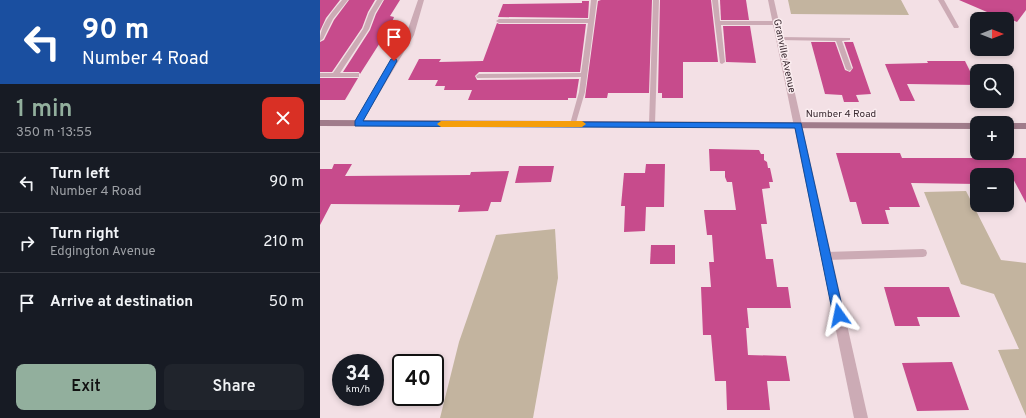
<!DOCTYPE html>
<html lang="en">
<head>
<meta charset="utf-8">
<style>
	:root { --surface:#171b24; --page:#20242c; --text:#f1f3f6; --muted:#9ea1a6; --line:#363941; --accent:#92af9d }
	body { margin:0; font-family:Overpass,sans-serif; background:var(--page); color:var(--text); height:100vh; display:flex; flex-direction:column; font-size:15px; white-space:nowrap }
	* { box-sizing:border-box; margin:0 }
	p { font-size:13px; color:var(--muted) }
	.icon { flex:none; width:22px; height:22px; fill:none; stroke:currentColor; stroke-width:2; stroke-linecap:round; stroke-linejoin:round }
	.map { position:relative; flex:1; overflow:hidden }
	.sheet { display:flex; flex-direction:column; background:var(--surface); width:320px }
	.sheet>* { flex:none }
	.top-card { background:#1a4fa0; color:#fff; overflow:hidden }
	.needle { width:26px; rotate:90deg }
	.controls { position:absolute; left:650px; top:12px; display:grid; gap:8px }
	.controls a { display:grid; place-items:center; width:44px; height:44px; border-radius:8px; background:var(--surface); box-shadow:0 2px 6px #0003; font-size:20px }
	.speed { position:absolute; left:12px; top:354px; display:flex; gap:8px; font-size:20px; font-weight:700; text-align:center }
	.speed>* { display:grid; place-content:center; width:52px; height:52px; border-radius:50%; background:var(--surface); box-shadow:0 2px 6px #0003; line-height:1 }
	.speed small { font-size:10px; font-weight:400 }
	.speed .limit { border:2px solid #111; border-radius:6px; background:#fff; color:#111 }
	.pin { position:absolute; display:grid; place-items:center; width:34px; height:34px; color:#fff; margin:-41px -17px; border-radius:50% 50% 50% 0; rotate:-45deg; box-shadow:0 0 4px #0007 }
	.pin .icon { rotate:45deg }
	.me { position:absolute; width:44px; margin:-22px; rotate:348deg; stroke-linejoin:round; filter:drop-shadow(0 0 3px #0008) }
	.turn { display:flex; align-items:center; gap:14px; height:84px; padding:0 16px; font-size:18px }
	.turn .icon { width:52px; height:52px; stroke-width:2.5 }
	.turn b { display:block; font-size:28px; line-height:34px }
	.round { display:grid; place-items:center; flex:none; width:42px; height:42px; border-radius:8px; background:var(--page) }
	.overview { display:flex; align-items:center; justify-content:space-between; height:68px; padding:0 16px }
	h1 { font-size:24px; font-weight:600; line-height:30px; color:var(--accent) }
	.action { display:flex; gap:8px; margin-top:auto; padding:8px 16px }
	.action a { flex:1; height:46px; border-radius:8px; background:var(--accent); color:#111; font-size:16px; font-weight:600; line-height:46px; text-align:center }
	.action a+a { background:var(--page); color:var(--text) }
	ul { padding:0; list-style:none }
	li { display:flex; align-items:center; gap:12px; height:60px; padding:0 16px; border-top:1px solid var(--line) }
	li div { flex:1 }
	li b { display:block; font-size:15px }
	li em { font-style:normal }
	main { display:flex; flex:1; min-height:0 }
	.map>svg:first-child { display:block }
</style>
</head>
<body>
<main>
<section class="sheet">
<div class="top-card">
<div class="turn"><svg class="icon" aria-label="left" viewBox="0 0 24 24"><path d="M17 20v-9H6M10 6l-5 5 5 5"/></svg><div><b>90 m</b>Number 4 Road</div></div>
</div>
<div class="overview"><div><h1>1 min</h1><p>350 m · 13:55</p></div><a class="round" style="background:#d93025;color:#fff"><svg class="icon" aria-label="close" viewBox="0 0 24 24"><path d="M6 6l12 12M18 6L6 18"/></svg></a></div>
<ul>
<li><svg class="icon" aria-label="left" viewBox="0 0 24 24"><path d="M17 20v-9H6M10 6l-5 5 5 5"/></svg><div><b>Turn left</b><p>Number 4 Road</p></div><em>90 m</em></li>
<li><svg class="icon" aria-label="right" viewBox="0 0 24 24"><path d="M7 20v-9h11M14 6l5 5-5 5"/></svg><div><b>Turn right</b><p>Edgington Avenue</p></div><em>210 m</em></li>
<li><svg class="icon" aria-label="arrive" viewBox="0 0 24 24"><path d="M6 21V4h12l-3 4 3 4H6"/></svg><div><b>Arrive at destination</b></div><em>50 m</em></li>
</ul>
<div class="action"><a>Exit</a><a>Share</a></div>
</section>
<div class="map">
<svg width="706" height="418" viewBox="0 0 706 418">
	<rect width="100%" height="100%" fill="#f3e0e5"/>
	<g fill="#c3b49f">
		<polygon points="468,0 581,0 589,15 471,14"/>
		<polygon points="646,191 681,260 706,263 706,416 678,350 699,349 674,294 641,284 604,192"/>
		<polygon points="235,229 238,278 213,418 120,418 139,342 176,235"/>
	</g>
	<g fill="#c74b8c">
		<polygon points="0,0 20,0 6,18 0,31"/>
		<polygon points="29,0 55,0 48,12 42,28 12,72 0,72 0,42 4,40 14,20"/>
		<polygon points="64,0 80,0 70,16 74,17 70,27 40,74 39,72 23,72 50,30 56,14"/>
		<polygon points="281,0 332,0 329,93 288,93 287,98 265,98 278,1"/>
		<polygon points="340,0 391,0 398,62 363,62 363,98 342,98 342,93 338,93"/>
		<polygon points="400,0 426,0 429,20 401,20"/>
		<polygon points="639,0 706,0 706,10 697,22 677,13 674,15"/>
		<polygon points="262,1 269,1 268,18 178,17 183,4 262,3"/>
		<polygon points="177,23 179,24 266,24 260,72 159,72 155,76 157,80 259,79 256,98 248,98 248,100 148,100 152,90 124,90 125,86 115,86 118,80 88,80 99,59 121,59 119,62 163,61"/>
		<polygon points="403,26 430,26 436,63 406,62"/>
		<polygon points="491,42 515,42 525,70 530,72 533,68 524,42 533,42 551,94 536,95 539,102 524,102 522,95 505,94"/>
		<polygon points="607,61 645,61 657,85 587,84 595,101 580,101 565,64 608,63"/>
		<polygon points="0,78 38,78 25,100 0,100"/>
		<polygon points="389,149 439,150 441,154 444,154 444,160 447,162 448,168 450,168 453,182 449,182 450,188 442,189 447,224 441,224 446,259 453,259 457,287 468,287 471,308 427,308 429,328 426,328 428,355 466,356 470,381 447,381 450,410 407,410 406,381 395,381 391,335 383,335 381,287 391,287 389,262 394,262 392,235 387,235 384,210 416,210 412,182 407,182 405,177 405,171 390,171"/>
		<polygon points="516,153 580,153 582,158 706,158 706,203 691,175 657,175 657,184 591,183 600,207 569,207 570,210 565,210 569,224 542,224 536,202 530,202"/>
		<polygon points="14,164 32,164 25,176 150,175 151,172 189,171 181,202 171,202 168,211 138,212 140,205 11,204 0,225 0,169 12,169"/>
		<polygon points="326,164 345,164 344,207 326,207 325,231 304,232 305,206 301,206 304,173 325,173"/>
		<polygon points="199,166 234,166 231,182 195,183"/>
		<polygon points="331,245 355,245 355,264 330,264"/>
		<polygon points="564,287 629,287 640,317 597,317 600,326 575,326"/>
		<polygon points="632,362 649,410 597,411 582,363"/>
	</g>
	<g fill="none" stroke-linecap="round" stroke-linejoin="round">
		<g fill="#ccabb5" fill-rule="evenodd">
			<path d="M22 0H28L13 19 3 39 0 41C0 25 12 12 22 0Z"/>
			<polygon points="57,0 63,0 55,13 49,29 20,73 39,73 39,77 0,77 0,73 13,73 43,29 49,13"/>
			<polygon points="271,0 277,0 265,92 255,126 253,127 250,124 259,92 261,77 157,78 156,76 159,74 261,73 268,23 179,23 176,21 179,19 269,19"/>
			<polygon points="333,0 339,0 335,124 332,127 329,124"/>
			<polygon points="392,0 398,0 400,21 457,21 460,23 457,25 401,25 405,62 402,64 400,63"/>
			<polygon points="618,0 624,0 639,27 638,28 634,28"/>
			<polygon points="460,37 530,38 530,40 522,41 532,69 529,71 526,69 516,41 458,40 458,38"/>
			<polygon points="603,249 606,250 607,253 606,256 603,257 506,260 503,259 502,256 503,253 506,252"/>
		</g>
		<polygon fill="#ccabb5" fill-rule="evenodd" points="98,0 104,0 94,35 40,126 34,126 33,124 34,122 86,35"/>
		<polygon fill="#ccabb5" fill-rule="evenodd" points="448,0 454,0 548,418 534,418"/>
		<g fill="#a07c8b" fill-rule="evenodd">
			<polygon points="0,120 657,123 658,123 657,129 0,126"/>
			<polygon points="686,123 706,123 706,129 687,129"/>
		</g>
	</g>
	<polygon fill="#1a73e8" stroke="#114b97" points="71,59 76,59 77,61 43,121 481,123 524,315 522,318 519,320 515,318 513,315 475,128 35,126 35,121"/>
	<polygon fill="#f59e0b" points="121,121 262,121 266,124 262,127 121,127 117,124"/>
	<g text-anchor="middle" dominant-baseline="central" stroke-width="3" stroke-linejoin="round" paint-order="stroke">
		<g font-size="10" fill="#3a2a31" stroke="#fbedf0">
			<text transform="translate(464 56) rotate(78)">Granville Avenue</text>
			<text x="521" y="114">Number 4 Road</text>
		</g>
	</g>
</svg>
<div class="controls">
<a><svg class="needle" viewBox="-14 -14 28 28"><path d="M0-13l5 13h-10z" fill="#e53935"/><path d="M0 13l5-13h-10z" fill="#9ea1a6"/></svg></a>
<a><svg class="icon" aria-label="search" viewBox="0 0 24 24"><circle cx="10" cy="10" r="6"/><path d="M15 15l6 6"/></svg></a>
<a>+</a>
<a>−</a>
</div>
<div class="speed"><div>34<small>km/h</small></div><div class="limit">40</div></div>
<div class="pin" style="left:74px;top:61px;background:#d93025"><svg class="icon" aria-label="arrive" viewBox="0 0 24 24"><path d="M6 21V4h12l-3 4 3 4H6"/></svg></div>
<svg class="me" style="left:519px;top:315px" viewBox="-20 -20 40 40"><path d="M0-17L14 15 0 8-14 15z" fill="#1a73e8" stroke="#fff" stroke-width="4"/></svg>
</div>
</main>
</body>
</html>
